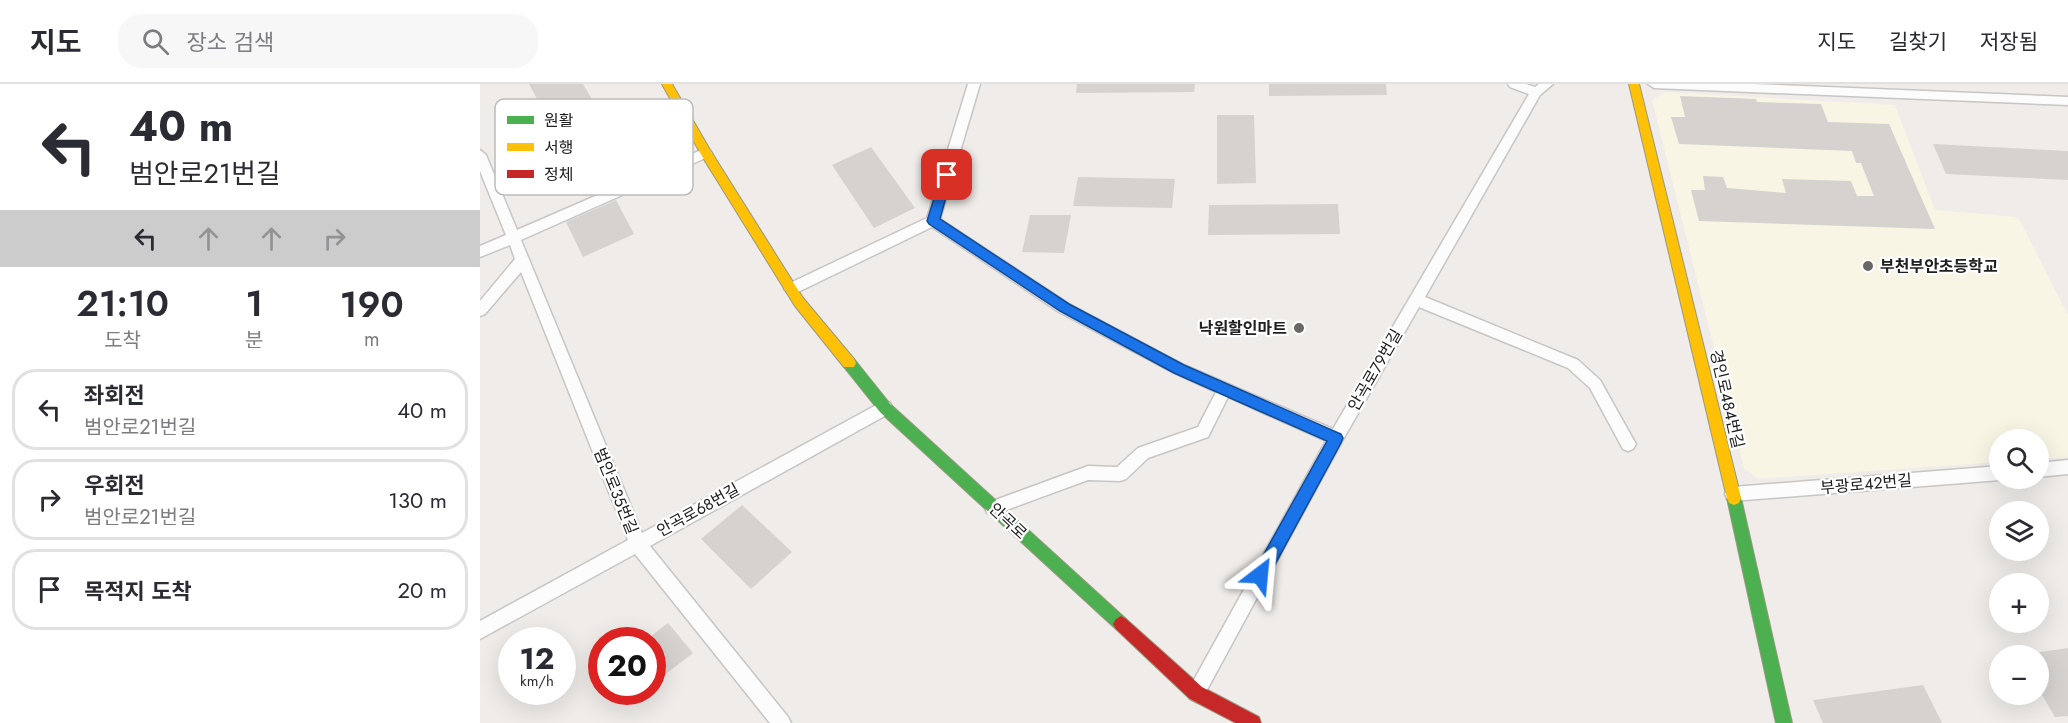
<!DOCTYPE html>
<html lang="ko">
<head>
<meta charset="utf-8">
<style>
	:root { --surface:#fff; --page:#f7f7f7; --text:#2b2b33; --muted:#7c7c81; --line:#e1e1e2 }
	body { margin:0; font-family:Jost,"Noto Sans KR",sans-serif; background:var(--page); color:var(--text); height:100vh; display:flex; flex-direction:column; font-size:22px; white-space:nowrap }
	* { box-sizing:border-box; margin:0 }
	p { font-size:20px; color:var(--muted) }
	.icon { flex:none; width:33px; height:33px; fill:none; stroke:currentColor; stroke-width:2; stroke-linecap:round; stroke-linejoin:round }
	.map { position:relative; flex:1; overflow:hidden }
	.panel { display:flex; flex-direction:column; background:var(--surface); width:480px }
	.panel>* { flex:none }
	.banner { background:#fff; color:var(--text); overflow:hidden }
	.buttons { position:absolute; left:1509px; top:345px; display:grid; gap:12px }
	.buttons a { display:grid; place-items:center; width:60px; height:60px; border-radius:50%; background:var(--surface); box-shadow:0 6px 24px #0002; font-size:30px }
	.speed { position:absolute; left:18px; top:543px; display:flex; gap:12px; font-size:30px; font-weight:700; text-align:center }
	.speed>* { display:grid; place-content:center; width:78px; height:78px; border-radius:50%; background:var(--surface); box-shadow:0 6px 24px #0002; line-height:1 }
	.speed small { font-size:15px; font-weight:400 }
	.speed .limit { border:9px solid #d22; background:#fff; color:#111 }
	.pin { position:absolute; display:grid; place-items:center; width:51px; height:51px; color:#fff; margin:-26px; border-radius:12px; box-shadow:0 3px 9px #0006 }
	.me { position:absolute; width:66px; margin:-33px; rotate:29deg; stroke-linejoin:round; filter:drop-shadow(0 0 4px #0008) }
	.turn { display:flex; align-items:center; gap:21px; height:126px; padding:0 30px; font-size:27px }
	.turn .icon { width:78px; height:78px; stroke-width:2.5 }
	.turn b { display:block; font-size:42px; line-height:51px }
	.lanes { display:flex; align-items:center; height:57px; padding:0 30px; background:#0003; justify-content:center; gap:30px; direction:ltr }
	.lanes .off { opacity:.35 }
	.eta { display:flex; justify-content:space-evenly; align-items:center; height:102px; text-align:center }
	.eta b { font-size:36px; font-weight:600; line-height:42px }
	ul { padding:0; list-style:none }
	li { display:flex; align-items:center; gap:18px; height:81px; margin:0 12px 9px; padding:0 18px; border:3px solid var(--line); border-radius:24px }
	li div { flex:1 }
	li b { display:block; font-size:22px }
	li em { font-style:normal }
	header { display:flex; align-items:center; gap:36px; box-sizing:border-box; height:84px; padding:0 30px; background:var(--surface); border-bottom:2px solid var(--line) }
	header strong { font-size:28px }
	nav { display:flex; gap:33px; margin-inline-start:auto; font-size:21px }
	.search { width:420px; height:54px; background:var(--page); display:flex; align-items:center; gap:15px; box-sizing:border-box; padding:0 21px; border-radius:24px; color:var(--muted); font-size:22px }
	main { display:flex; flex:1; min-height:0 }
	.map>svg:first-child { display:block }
</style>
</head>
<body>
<header>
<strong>지도</strong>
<div class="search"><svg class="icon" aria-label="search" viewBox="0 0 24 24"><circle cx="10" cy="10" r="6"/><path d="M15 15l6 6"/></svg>장소 검색</div>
<nav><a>지도</a><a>길찾기</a><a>저장됨</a></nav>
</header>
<main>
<section class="panel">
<div class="banner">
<div class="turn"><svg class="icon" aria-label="left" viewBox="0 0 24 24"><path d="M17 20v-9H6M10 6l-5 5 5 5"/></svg><div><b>40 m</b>범안로21번길</div></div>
<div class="lanes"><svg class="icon" aria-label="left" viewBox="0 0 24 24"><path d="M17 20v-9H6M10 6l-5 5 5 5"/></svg><svg class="icon off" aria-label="ahead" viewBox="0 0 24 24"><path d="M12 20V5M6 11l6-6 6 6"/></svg><svg class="icon off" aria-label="ahead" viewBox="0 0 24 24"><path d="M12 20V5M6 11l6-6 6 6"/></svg><svg class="icon off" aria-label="right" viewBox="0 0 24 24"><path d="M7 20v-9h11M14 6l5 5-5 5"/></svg></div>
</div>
<div class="eta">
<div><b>21:10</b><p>도착</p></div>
<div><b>1</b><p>분</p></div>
<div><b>190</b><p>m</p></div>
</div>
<ul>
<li><svg class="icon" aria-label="left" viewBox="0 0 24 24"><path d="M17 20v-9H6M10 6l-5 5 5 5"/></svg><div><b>좌회전</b><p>범안로21번길</p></div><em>40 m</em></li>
<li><svg class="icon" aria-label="right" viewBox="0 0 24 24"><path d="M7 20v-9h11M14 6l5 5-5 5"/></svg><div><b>우회전</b><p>범안로21번길</p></div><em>130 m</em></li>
<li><svg class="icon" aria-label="arrive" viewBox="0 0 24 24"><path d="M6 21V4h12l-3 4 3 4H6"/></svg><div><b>목적지 도착</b></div><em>20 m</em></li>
</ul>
</section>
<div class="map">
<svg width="1588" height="639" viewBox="0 0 1588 639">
	<rect width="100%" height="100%" fill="#efece9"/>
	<polygon fill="#f8f5e5" points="1185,8 1415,21 1455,126 1538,133 1588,231 1588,373 1559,375 1558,356 1520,356 1519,378 1278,395 1264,384 1172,16"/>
	<g fill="#d5d2d0">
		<polygon points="49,0 103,0 146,73 99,93"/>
		<polygon points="597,0 715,0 714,8 596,9"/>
		<polygon points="789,0 906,0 907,11 789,12"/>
		<polygon points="1200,12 1276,15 1277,18 1341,20 1348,38 1409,40 1455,145 1219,137 1211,106 1225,106 1223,92 1243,93 1247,104 1306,109 1302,95 1371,97 1377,112 1394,112 1381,79 1376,79 1372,67 1199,60 1191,33 1205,33"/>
		<polygon points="737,31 774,31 776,99 737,100"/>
		<polygon points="1453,60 1588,67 1588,96 1466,90"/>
		<polygon points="391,63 435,124 394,144 352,81"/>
		<polygon points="598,93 695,95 692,124 593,122"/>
		<polygon points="136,116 154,150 103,173 86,138"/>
		<polygon points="858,120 860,150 728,151 729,121"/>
		<polygon points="550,131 591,131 584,169 542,168"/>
		<polygon points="262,421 312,468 271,505 221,455"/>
		<polygon points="188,539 213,569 183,592 172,580 172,556 166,556"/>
		<polygon points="1588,564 1588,632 1575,633 1558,604 1558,572 1547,570"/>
		<polygon points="1443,601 1462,639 1343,639 1333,616"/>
	</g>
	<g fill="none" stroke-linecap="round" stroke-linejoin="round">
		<defs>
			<g id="lane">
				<polygon points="488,0 500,0 460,135 589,220 704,281 853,345 1049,10 1030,3 1028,0 1046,0 1055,3 1059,0 1073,0 1060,11 945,213 1098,276 1120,296 1153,355 1156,360 1153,365 1148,367 1143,365 1110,304 1088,284 939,223 861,359 722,615 716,618 710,615 707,609 710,603 846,357 748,313 728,353 668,374 646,395 640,397 608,396 513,431 507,429 505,424 507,419 608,382 637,383 658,364 718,343 736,308 694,289 579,228 452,143 316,209 311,211 304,205 306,201 447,134"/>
				<polygon points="1168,0 1273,0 1588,13 1588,21 1174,4"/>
				<polygon points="226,64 230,66 232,69 230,72 41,156 162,449 400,319 405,317 410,319 413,324 410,329 170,462 308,633 311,639 290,639 155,470 0,555 0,537 148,456 41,188 5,230 0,232 0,217 35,175 30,161 0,173 0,162 26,151 0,87 0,66 6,71 37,146"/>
				<polygon points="1588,376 1588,390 1558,393 1558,379"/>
				<polygon points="1520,382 1520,394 1524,394 1520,396 1253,417 1247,415 1245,410 1247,405 1253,403"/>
			</g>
			<g id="fast">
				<polygon points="369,273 374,275 410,320 646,535 649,540 646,545 641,548 636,545 400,328 364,283 362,279 364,275"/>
				<polygon points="1254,407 1259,409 1261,414 1312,639 1296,639 1247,414 1249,409"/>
			</g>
			<g id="slow">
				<polygon points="182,0 192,0 230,66 323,214 374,275 376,279 374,283 364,283 315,222 222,72"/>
				<polygon points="1149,0 1159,0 1261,414 1259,419 1254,421 1249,419 1247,414"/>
			</g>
			<polygon id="jam" points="641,532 646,535 722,603 779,633 781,639 756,639 710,615 636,545 633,540 636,535"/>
		</defs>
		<use href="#lane" stroke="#c7c6c5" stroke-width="3"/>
		<use href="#fast" stroke="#999880" stroke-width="2"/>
		<use href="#slow" stroke="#999880" stroke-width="2"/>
		<use href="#jam" stroke="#999880" stroke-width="2"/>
		<use href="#lane" fill="#fdfcfc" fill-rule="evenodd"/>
		<use href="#fast" fill="#4caf50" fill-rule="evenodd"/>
		<use href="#slow" fill="#ffc107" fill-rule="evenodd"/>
		<use href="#jam" fill="#c62828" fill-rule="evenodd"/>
	</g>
	<polygon fill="#1a73e8" stroke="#114b97" stroke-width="1.5" points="467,87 472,91 460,135 589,220 704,281 861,350 863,354 861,359 786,497 780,499 775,497 773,491 775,486 847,357 694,289 580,227 449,140 447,137 461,91"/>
	<g fill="#686766" stroke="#fff" stroke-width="2">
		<circle cx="1388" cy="182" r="6"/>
		<circle cx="819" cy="244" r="6"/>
	</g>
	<g text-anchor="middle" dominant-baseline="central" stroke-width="4.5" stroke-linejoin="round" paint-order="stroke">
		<g font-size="16" font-weight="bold" fill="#202020" stroke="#fff" text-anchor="start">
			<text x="1400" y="182">부천부안초등학교</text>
			<text x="807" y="244" text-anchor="end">낙원할인마트</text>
		</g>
		<g font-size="16" fill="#202020" stroke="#fff">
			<text transform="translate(895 286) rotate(-60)">안곡로79번길</text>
			<text transform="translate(1247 315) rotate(77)">경인로484번길</text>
			<text transform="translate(1386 400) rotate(-5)">부광로42번길</text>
			<text transform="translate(136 407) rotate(68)">범안로35번길</text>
			<text transform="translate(218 426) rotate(-29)">안곡로68번길</text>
			<text transform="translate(528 437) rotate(43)">안곡로</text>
		</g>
	</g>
	<rect x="15" y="15" width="198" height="96" rx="9" fill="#fff" stroke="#bcbcbc" stroke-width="1.5"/>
	<rect x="27" y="32" width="27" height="8" fill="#4caf50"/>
	<rect x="27" y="59" width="27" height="8" fill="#ffc107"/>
	<rect x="27" y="86" width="27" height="8" fill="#c62828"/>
	<g font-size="16" fill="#202020">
		<text x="64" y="42">원활</text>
		<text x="64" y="69">서행</text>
		<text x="64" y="96">정체</text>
	</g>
</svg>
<div class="buttons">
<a><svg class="icon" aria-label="search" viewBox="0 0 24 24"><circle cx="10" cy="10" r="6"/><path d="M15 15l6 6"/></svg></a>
<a><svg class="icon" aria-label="layers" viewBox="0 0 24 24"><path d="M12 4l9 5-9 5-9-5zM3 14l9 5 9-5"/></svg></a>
<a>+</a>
<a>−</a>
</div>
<div class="speed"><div>12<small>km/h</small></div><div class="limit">20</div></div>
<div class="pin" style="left:467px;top:91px;background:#d93025"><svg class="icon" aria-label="arrive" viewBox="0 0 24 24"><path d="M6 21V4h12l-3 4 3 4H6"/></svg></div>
<svg class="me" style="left:780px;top:491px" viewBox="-20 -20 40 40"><path d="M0-17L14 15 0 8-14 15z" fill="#1a73e8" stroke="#fff" stroke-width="4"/></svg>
</div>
</main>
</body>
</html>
